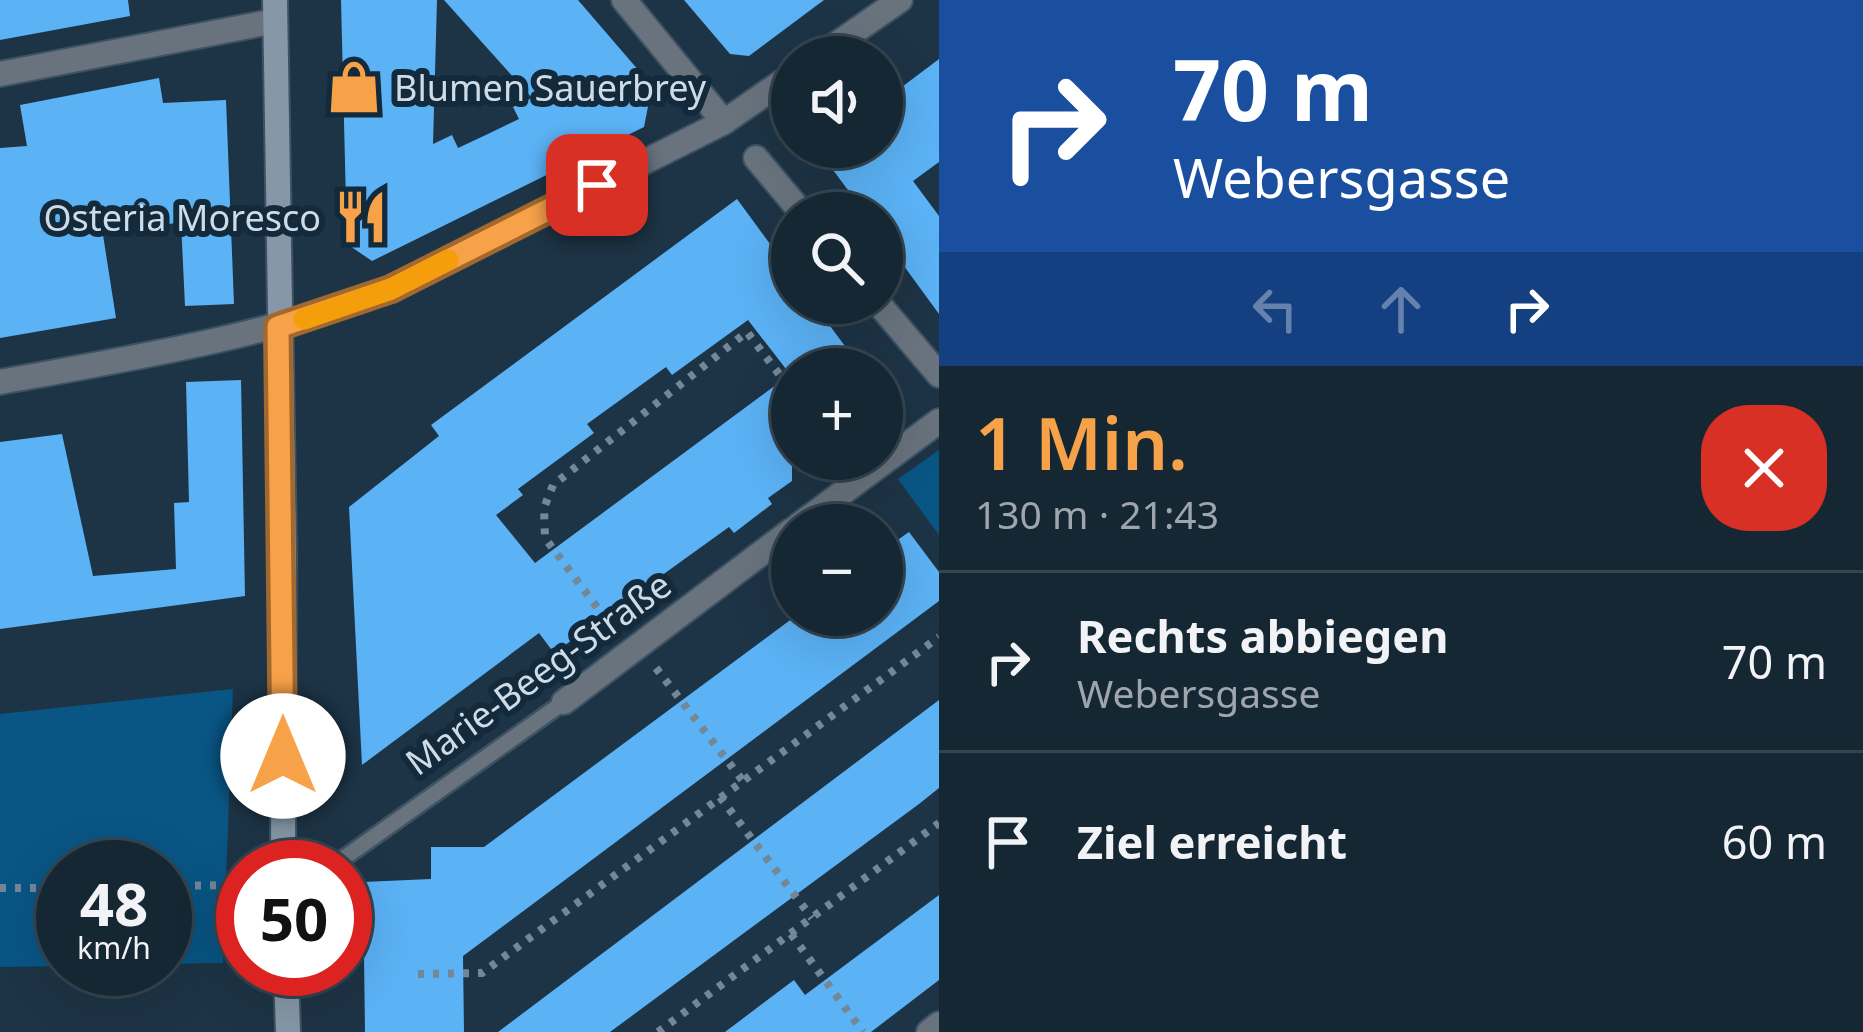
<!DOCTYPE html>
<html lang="de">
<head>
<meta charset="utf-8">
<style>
	:root { --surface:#162734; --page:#1f2f3c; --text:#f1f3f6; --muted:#9ea5ac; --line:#35444f; --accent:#f7a248 }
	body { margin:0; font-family:"Noto Sans",sans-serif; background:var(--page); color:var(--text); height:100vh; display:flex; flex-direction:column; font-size:45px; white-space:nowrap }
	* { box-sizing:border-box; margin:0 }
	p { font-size:39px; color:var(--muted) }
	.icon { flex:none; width:66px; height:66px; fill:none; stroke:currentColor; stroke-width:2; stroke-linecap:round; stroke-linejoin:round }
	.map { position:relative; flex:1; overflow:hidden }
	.details { display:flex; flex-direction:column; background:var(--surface); width:924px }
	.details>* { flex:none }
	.guide { background:#1a4fa0; color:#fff; overflow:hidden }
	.fabs { position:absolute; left:771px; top:36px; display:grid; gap:24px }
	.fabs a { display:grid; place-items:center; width:132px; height:132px; border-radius:50%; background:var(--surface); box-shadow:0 12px 48px #0002,0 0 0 3px var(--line); font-size:60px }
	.speed { position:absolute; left:36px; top:840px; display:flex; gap:24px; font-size:60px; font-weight:700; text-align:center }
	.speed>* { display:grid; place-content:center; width:156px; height:156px; border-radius:50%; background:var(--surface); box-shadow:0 12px 48px #0002,0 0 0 3px var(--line); line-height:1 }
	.speed small { font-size:30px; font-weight:400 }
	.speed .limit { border:18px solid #d22; background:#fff; color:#111 }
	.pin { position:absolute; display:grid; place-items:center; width:102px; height:102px; color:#fff; margin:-51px; border-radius:24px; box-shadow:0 6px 18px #0006 }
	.me { position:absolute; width:132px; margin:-66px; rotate:0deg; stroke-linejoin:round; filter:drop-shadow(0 0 9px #0008) }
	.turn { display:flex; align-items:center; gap:42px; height:252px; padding:0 36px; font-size:54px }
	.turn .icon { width:156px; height:156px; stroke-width:2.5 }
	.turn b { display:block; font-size:84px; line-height:102px }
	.lanes { display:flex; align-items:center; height:114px; padding:0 36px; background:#0003; justify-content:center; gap:60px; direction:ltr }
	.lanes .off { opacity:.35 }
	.round { display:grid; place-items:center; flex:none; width:126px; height:126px; border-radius:48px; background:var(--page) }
	.overview { display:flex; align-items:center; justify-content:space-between; height:204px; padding:0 36px }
	h1 { font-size:72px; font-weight:600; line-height:90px; color:var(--accent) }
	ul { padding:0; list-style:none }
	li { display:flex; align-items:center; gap:36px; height:180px; padding:0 36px; border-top:3px solid var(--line) }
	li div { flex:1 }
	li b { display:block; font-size:45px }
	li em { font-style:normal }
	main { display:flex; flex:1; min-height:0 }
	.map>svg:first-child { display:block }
</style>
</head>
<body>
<main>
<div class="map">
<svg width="939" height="1032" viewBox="0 0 939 1032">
	<rect width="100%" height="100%" fill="#1d3446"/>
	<g fill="#095584">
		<polygon points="939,450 939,535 898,479"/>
		<polygon points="233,689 223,963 165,964 165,867 63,867 63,966 0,967 0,714"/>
	</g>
	<g fill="#5bb2f5">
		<polygon points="0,0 128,0 130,16 0,40"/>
		<polygon points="341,0 437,0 433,144 452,135 458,148 490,133 519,119 513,107 532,98 444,0 578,0 652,86 644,127 372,261 347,244"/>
		<polygon points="684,0 824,0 749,56 730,54"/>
		<polygon points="939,59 939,162 913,181 939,216 939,314 882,236 882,213 865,213 816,147 882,147 882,102"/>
		<polygon points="159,78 163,103 226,100 234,304 185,306 181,222 103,235 116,318 0,338 0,148 27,146 20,105"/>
		<polygon points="737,199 792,274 792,303 813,303 862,369 786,369 748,320 672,375 666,367 587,424 594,433 518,489 523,495 496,515 535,563 792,373 792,481 768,498 772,504 734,533 729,527 554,653 539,633 362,765 349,507 439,436 431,425"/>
		<polygon points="241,380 245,596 0,629 0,442 62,434 93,576 176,569 174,503 189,502 186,382"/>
		<polygon points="909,532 939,572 939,601 463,956 464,1032 365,1032 363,882 431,879 431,847 484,847 797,615 882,615 882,551"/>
		<polygon points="939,700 939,788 919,804 610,1032 498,1032"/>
		<polygon points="939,895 939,980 871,1032 725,1032 794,980 805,995"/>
	</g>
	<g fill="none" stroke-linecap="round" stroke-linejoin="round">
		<defs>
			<polyline id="service" points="323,867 344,858 564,702"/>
			<g id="pedestrian">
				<polyline points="756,158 802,213"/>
				<polyline points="878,303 939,375"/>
				<polyline points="799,525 939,421"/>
				<polyline points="564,702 792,530"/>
				<polyline points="929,1032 939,1024"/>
			</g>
			<g id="minor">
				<polyline points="624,0 724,122"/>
				<polyline points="818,57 900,0"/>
				<polyline points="0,74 275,21"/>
				<path d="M0 382C133 358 264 337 391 289L724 122 792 75"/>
			</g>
			<g id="secondary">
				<polyline points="275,0 284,552 283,867"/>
				<polyline points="286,969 288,1032"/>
			</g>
		</defs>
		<use href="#service" stroke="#3d5263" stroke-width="20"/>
		<use href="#pedestrian" stroke="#3d5263" stroke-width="28"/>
		<use href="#minor" stroke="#3d5263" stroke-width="28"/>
		<use href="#secondary" stroke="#3d5263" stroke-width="28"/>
		<g stroke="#748796" stroke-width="8" stroke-dasharray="6 9" stroke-linecap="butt">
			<polyline points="615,631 545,538 544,508 553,485 747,332 779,374"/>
			<polyline points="656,668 743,781"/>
			<polyline points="720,797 812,918"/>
			<polyline points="165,886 243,885"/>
			<polyline points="0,888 63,888"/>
			<polyline points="791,934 863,1032"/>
			<polyline points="418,974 482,973 939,637"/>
			<polyline points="658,1032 939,823"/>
		</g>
		<use href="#service" stroke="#68737d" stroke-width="15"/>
		<use href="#pedestrian" stroke="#68737d" stroke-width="24"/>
		<use href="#minor" stroke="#68737d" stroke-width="24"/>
		<use href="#secondary" stroke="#8698a7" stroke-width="24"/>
	</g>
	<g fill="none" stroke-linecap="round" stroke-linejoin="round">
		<defs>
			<polyline id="route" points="283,756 278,327 391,289 597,185"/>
		</defs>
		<use href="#route" stroke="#a1692f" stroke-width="30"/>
		<use href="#route" stroke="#f7a248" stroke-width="21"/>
		<polyline stroke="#f59e0b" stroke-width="21" points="304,319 391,289 448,260"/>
	</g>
	<defs>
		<symbol id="shop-bare" viewBox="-9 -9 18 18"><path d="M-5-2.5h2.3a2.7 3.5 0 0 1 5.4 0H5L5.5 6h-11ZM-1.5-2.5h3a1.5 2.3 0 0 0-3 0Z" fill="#f7a248" stroke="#132a3c" stroke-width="2.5" paint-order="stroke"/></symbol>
		<symbol id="restaurant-bare" viewBox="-9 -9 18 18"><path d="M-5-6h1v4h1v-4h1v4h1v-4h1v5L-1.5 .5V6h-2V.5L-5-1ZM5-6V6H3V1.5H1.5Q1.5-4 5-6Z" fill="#f7a248" stroke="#132a3c" stroke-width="2.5" paint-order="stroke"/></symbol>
	</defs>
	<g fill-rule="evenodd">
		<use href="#shop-bare" x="316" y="49" width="76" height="76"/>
		<use href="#restaurant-bare" x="323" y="179" width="76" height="76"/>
	</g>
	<g text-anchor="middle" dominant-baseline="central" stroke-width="12" stroke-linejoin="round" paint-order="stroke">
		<g font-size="36" fill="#cedce8" stroke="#132a3c" text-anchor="start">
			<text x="394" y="87">Blumen Sauerbrey</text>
			<text x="321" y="217" text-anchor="end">Osteria Moresco</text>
		</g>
		<g font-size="36" fill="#cedce8" stroke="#132a3c">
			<text transform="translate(538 673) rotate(-36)">Marie-Beeg-Straße</text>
		</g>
	</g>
</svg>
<div class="fabs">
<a><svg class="icon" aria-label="sound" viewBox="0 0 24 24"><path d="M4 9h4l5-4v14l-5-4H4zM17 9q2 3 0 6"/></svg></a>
<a><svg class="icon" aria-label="search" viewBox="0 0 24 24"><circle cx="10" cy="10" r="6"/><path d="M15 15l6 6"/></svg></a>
<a>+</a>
<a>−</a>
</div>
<div class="speed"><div>48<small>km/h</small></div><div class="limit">50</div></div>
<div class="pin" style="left:597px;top:185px;background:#d93025"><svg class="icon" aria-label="arrive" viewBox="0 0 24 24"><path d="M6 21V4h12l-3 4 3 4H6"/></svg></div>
<svg class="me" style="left:283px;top:756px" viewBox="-20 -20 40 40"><circle r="19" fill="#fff"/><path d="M0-13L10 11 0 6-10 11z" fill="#f7a248"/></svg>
</div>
<section class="details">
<div class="guide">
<div class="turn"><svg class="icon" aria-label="right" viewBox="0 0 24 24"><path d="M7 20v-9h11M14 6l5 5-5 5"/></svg><div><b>70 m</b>Webersgasse</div></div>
<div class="lanes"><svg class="icon off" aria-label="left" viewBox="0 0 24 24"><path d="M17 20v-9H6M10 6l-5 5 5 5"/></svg><svg class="icon off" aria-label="ahead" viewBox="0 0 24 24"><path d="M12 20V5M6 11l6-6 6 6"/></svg><svg class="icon" aria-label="right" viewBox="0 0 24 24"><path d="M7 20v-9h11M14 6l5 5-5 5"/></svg></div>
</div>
<div class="overview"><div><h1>1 Min.</h1><p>130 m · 21:43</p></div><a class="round" style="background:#d93025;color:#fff"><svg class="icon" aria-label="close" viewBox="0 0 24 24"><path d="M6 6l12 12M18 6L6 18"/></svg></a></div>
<ul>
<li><svg class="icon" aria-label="right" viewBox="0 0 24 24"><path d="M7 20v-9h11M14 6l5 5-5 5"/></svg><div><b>Rechts abbiegen</b><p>Webersgasse</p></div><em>70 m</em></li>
<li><svg class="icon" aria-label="arrive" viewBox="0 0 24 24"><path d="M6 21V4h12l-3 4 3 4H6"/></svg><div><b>Ziel erreicht</b></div><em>60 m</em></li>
</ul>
</section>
</main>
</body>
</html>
